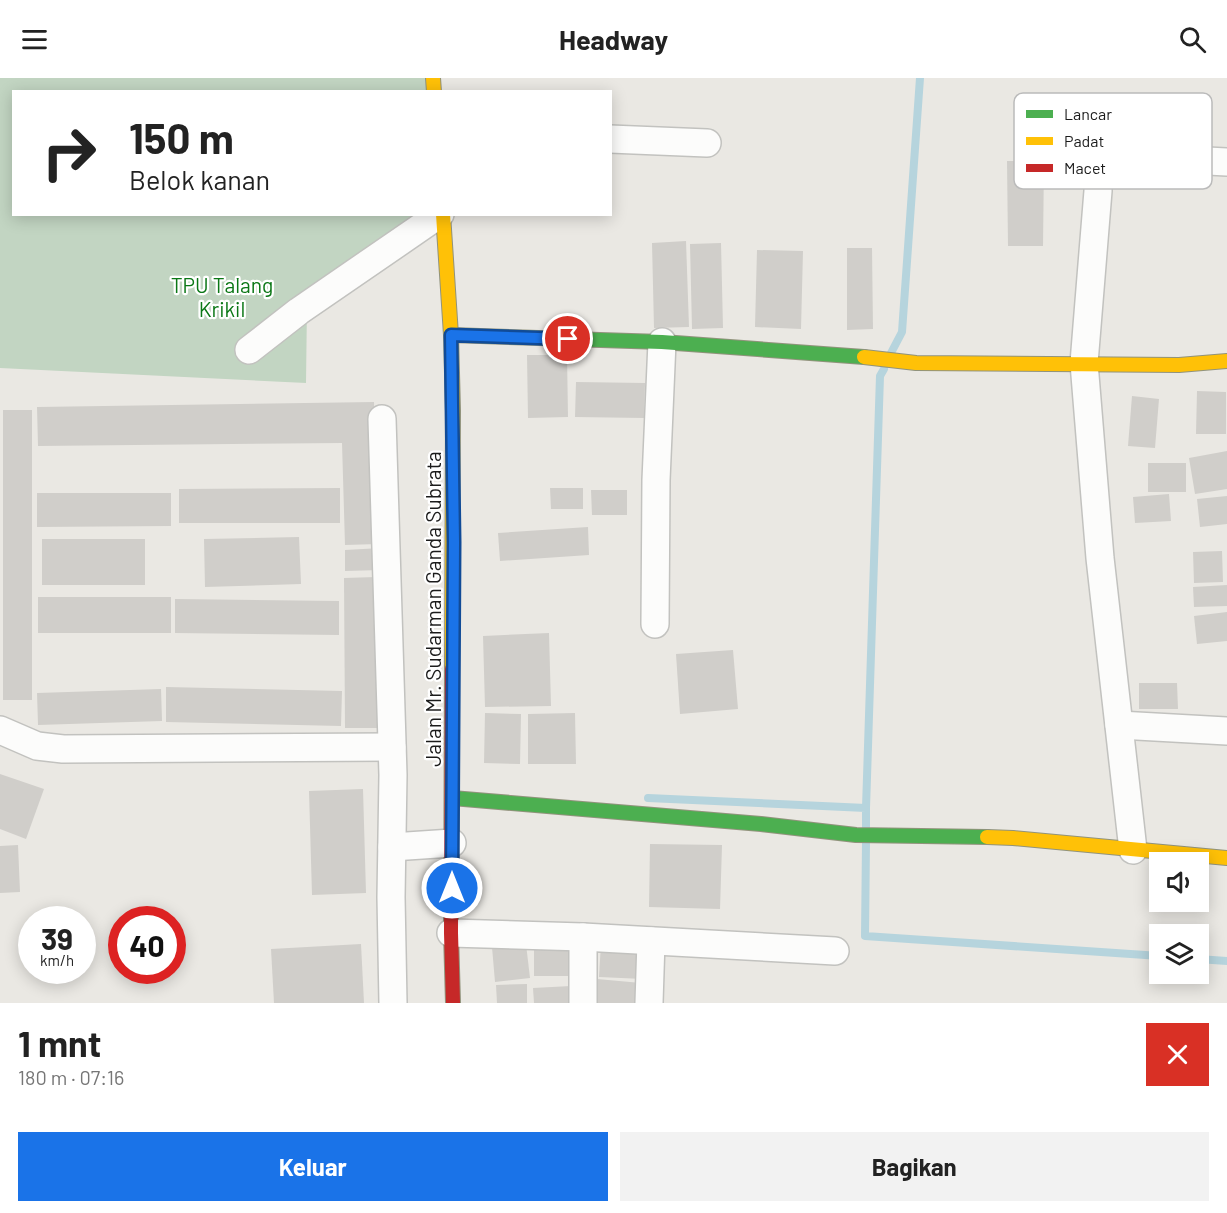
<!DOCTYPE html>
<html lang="id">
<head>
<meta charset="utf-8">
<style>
	:root { --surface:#fff; --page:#f2f2f2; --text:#222; --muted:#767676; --accent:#1a73e8 }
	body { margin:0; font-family:Barlow,sans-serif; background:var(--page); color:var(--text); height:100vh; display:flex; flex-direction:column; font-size:22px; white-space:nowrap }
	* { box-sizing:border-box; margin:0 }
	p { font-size:20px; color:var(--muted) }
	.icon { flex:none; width:33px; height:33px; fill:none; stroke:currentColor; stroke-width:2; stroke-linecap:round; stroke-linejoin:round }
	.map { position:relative; height:925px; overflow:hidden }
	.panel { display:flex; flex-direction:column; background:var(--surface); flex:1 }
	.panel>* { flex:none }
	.banner { position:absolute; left:12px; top:12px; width:600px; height:126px; border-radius:0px; box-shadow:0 3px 15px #0003; background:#fff; color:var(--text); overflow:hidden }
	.tools { position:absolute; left:1149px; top:774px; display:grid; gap:12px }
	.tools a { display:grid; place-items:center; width:60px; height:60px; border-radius:0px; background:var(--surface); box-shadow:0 3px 15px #0003; font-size:30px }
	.speed { position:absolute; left:18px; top:828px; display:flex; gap:12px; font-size:30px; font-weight:700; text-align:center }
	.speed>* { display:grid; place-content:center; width:78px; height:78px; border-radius:50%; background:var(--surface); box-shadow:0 3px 15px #0003; line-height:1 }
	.speed small { font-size:15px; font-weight:400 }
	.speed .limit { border:9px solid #d22; background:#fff; color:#111 }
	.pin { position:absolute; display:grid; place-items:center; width:51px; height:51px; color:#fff; margin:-26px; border:3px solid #fff; border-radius:50%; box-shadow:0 2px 6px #0007 }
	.me { position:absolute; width:66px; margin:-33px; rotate:0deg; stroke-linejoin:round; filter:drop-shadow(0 0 4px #0008) }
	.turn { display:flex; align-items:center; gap:21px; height:126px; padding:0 18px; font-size:27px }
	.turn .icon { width:78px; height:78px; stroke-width:2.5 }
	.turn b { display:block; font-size:42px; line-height:51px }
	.round { display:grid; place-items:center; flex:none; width:63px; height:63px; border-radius:0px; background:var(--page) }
	.overview { display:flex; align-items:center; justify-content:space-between; height:102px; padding:0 18px }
	h1 { font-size:36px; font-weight:700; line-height:45px }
	.button { display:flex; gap:12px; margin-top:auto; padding:12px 18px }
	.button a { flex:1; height:69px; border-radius:0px; background:var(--accent); color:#fff; font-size:24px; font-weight:700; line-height:69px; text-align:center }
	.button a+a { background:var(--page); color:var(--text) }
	header { display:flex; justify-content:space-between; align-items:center; height:78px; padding:0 18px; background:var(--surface); font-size:27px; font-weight:700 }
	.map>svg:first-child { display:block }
</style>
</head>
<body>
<header><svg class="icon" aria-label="menu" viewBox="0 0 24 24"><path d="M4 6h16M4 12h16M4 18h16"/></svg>Headway<svg class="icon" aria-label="search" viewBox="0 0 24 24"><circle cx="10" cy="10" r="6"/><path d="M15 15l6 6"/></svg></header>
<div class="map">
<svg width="1227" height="925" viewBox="0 0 1227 925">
	<rect width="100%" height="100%" fill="#eae8e3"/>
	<polygon fill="#c2d5c2" points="0,0 434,0 433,14 14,14 14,136 421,137 307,227 306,305 0,290"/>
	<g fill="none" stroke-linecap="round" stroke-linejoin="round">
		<g stroke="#b6d4dd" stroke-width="8">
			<polyline points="891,275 902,254 920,0"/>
			<polyline points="648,720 866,730 866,749"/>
			<polyline points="866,730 880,298 884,291"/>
			<polyline points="866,764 865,858 1160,878"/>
			<polyline points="1198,881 1227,883"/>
		</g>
	</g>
	<g fill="#d0ceca">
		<polygon points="1007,83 1044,83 1043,168 1008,168"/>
		<polygon points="686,163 689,249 654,250 652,165"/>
		<polygon points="721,165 723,250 692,251 690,166"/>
		<polygon points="847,170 872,170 873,251 847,252"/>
		<polygon points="757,172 803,173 801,251 755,249"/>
		<polygon points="527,277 567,277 568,339 528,340"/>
		<polygon points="576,304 645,305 644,340 575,339"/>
		<polygon points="1197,313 1226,314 1226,356 1196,356"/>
		<polygon points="1132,318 1159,321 1155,370 1128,368"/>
		<polygon points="374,324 378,466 345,467 342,365 38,368 37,329"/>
		<rect x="3" y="332" width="29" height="290"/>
		<polygon points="1227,373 1227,411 1195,416 1189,380"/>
		<rect x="1148" y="385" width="38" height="29"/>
		<polygon points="340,410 340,445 179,445 179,411"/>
		<polygon points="550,410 583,410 583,431 551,431"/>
		<polygon points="591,412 627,412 627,437 592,437"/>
		<polygon points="37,415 171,415 171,448 37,449"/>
		<polygon points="1169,416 1171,443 1135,445 1133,419"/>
		<polygon points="1227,418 1227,446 1200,449 1197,421"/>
		<polygon points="588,449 589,477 500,483 498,455"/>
		<polygon points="299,459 301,506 205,509 204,461"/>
		<rect x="42" y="461" width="103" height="46"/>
		<polygon points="381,470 381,492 345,493 345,472"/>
		<polygon points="1222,473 1223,504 1194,505 1193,474"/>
		<polygon points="376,499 377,650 345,650 344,500"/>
		<polygon points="1227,507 1227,528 1194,529 1193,509"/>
		<rect x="38" y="519" width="133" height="36"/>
		<polygon points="175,521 339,523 339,557 175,555"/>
		<polygon points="1227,534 1227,563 1197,566 1194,538"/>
		<polygon points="549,555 551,628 485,629 483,558"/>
		<polygon points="733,572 738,631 680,636 676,576"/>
		<polygon points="1139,605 1177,605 1178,631 1139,631"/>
		<polygon points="166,609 342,613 341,648 166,644"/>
		<polygon points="161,611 162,643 38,647 37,615"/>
		<polygon points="485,635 521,636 520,686 484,685"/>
		<polygon points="575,635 576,686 528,686 528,636"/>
		<polygon points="0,696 44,711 26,761 0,751"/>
		<polygon points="363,711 366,815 312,817 309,713"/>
		<polygon points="650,766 722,767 720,831 649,829"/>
		<polygon points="18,767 20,814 0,815 0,768"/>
		<polygon points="573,862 573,898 534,898 534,863"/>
		<polygon points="601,865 645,866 643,901 599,899"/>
		<polygon points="361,866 364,925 274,925 271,871"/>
		<polygon points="526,866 530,900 495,904 492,869"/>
		<polygon points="597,901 641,905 640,925 595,925"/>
		<polygon points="527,906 527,925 497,925 496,907"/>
		<polygon points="571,908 572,925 534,925 533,910"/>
	</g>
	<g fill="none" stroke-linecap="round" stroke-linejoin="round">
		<defs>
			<g id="street">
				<polyline points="610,61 707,65"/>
				<polyline points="1055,75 1227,84"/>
				<polyline points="1098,78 1098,113 1084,285 1100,480 1133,772"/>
				<polyline points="249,272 299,233 440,136"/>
				<polyline points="382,341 393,697 391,819 393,925"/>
				<polyline points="655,546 656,402 662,264"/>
				<polyline points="1119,647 1227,653"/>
				<polyline points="0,652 37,668 63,671 392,669"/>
				<polyline points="392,769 452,765"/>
				<polyline points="451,855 583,859 835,873"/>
				<polyline points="583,925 583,859"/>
				<polyline points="649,925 651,863"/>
			</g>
			<g id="fast">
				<polyline points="451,257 662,264 864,279"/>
				<polyline points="452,720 761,746 856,757 987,759"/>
			</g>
			<g id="slow">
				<polyline points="433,0 434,14"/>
				<polyline points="443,136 451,257 453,333 452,591"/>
				<polyline points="864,279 916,285 1179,287 1227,283"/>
				<polyline points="987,759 1013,760 1227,780"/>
			</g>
			<polyline id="jam" points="452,591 451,855 453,925"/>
		</defs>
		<use href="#street" stroke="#c2c2bf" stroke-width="30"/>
		<use href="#fast" stroke="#91937c" stroke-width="16"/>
		<use href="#slow" stroke="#91937c" stroke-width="16"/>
		<use href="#jam" stroke="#91937c" stroke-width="16"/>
		<use href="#street" stroke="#fcfcfb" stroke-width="27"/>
		<use href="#fast" stroke="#4caf50" stroke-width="14"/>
		<use href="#slow" stroke="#ffc107" stroke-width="14"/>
		<use href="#jam" stroke="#c62828" stroke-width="14"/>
	</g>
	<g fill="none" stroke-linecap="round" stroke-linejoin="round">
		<defs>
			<polyline id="route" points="452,810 454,464 451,257 568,261"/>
		</defs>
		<use href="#route" stroke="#114b97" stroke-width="15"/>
		<use href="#route" stroke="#1a73e8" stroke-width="10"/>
	</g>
	<g text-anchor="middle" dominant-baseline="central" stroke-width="4.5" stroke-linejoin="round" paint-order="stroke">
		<g font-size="21" fill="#0b7716" stroke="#fff">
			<text x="222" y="206">TPU Talang<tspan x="222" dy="24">Krikil</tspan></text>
		</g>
		<g font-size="21" fill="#1b1b1b" stroke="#fff">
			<text transform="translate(432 531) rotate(-90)">Jalan Mr. Sudarman Ganda Subrata</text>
		</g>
	</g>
	<rect x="1014" y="15" width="198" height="96" rx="9" fill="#fff" stroke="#bbb" stroke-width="1.5"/>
	<rect x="1026" y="32" width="27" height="8" fill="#4caf50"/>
	<rect x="1026" y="59" width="27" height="8" fill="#ffc107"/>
	<rect x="1026" y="86" width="27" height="8" fill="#c62828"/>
	<g font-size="16" fill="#1b1b1b">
		<text x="1064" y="42">Lancar</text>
		<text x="1064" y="69">Padat</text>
		<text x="1064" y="96">Macet</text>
	</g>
</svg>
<div class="tools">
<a><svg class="icon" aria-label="sound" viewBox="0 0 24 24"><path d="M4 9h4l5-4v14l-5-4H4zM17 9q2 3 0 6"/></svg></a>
<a><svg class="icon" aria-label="layers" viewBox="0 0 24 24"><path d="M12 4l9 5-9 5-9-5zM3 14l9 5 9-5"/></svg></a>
</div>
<div class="speed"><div>39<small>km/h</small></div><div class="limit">40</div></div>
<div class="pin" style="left:568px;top:261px;background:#d93025"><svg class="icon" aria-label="arrive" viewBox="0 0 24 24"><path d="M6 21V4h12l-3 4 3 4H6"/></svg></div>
<svg class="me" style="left:452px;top:810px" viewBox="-20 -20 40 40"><circle r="17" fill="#1a73e8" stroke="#fff" stroke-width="3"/><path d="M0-11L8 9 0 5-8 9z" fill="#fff"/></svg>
<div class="banner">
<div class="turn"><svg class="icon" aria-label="right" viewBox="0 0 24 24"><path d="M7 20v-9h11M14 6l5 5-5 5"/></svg><div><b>150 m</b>Belok kanan</div></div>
</div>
</div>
<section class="panel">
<div class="overview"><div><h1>1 mnt</h1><p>180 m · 07:16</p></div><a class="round" style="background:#d93025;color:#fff"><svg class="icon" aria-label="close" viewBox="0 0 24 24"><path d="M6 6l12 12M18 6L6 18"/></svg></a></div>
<div class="button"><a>Keluar</a><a>Bagikan</a></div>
</section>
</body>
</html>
